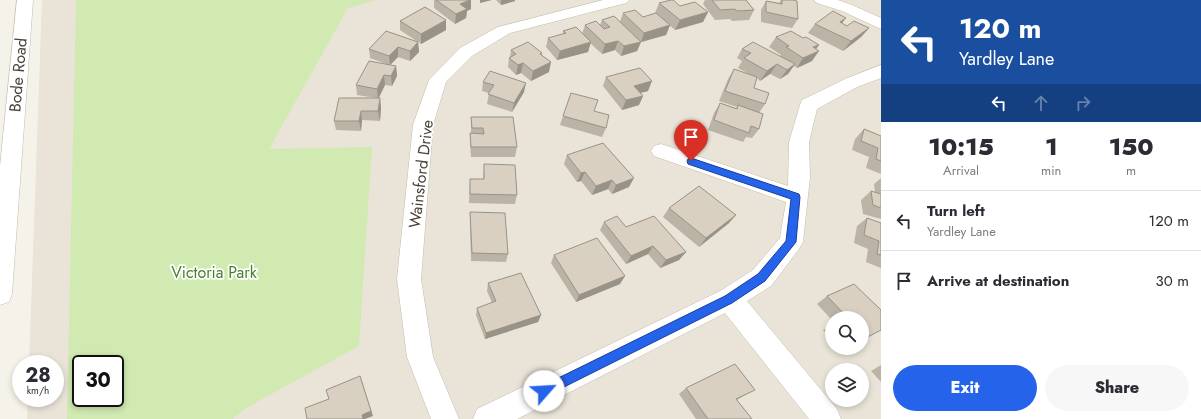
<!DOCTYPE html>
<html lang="en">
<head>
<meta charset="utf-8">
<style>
	:root { --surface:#fff; --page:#f7f7f7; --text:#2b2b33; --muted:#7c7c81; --line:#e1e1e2; --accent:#2563eb }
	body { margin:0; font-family:Jost,sans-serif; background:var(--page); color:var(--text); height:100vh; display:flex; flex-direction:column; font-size:15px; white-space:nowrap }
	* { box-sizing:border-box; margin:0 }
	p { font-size:13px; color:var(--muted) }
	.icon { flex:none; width:22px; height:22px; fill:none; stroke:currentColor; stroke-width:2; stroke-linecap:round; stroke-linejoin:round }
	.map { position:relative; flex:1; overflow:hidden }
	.details { display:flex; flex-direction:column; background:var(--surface); width:320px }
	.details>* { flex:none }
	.banner { background:#1a4fa0; color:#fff; overflow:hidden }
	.tools { position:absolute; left:825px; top:311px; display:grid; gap:8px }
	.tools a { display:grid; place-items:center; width:44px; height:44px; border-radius:50%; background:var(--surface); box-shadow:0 2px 6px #0003; font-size:20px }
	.speed { position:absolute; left:12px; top:355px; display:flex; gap:8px; font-size:20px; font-weight:700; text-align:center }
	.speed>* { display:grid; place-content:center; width:52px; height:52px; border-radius:50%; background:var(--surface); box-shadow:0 2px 6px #0003; line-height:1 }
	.speed small { font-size:10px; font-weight:400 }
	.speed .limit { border:2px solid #111; border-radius:6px; background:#fff; color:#111 }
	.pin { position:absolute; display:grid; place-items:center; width:34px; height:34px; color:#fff; margin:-41px -17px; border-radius:50% 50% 50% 0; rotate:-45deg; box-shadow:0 0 4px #0007 }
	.pin .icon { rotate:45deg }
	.me { position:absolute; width:44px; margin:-22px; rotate:64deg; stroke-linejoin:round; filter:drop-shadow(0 0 3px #0008) }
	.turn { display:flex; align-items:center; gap:14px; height:84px; padding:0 12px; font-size:18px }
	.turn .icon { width:52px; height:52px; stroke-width:2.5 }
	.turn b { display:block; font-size:28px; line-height:34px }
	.lanes { display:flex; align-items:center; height:38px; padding:0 12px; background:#0003; justify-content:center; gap:20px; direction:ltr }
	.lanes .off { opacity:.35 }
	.eta { display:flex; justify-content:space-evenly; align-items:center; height:68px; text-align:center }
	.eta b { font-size:24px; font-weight:800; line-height:28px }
	.cta { display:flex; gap:8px; margin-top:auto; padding:8px 12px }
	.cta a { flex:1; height:46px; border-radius:24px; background:var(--accent); color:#fff; font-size:16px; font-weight:800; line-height:46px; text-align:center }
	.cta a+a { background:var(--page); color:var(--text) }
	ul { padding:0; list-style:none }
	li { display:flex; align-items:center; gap:12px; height:60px; padding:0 12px; border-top:1px solid var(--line) }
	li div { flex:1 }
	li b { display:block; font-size:15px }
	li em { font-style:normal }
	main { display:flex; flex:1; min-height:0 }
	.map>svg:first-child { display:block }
</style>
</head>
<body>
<main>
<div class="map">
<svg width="881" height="419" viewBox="0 0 881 419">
	<rect width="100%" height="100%" fill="#f5f2e9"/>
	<path fill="#e9e4d7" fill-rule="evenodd" d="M42 0H881V419H27L28 398H55V364H29ZM832 318H862V348H832ZM81 364H115V398H81ZM832 370H862V400H832Z"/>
	<path fill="#d0eab1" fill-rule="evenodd" d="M76 0H376L348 8 269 149 372 147 359 346 246 408 232 419H67ZM81 364H115V398H81Z"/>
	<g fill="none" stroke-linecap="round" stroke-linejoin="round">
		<defs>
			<g id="minor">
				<polygon points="17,0 33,0 12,294 9,302 0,305 0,166"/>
				<polygon points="603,0 629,0 626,3 510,33 472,56 446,82 433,125 421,279 433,357 459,419 431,419 407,357 397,279 413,125 429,80 460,48 498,27"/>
				<polygon points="814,0 838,0 852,5 881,18 881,29 842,11 817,3"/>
				<polygon points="881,65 881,78 857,87 817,109 809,142 810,177 803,242 799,249 771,286 747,301 837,409 841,419 809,419 725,313 517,419 473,419 477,409 720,291 753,270 780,238 786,202 654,156 651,151 654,146 661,144 788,186 789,142 800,105 802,100 845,79"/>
			</g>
		</defs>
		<use href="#minor" stroke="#c4bcae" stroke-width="1"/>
		<use href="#minor" fill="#fff" fill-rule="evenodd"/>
	</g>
	<g fill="#bbb3a6">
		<polygon points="434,0 471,0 471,9 467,11 466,18 455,24 434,8"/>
		<polygon points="496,0 515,0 515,1 501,5"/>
		<polygon points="705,0 746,0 754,10 749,20 732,21 730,19 715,20 703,4"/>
		<polygon points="781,0 793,0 798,19 792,28 761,22 761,10 766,1 779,3"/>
		<polygon points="659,3 680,6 708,12 703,22 675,30 655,13"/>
		<polygon points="623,13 643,17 670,25 666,35 641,42 637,51 621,56 615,50 602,54 590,43 588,52 557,60 546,47 548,38 563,34 563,31 582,34 585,25 600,25 602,20 620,22"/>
		<polygon points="400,21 446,30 421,44 400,30"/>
		<polygon points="815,24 842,24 847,26 869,28 861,37 843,51 808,33"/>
		<polygon points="776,37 803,38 819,45 816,49 812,61 797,68 794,66 788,74 780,79 770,74 760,81 757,78 754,88 765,104 759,113 759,129 752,138 746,137 743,142 708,130 714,113 720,103 736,108 737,107 719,101 728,79 734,69 749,74 738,68 742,61 737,58 742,49 780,56 781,55 769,47"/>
		<polygon points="418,42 419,52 410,61 398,57 390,65 396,66 397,76 392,86 385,85 379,98 380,98 381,108 380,121 362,120 361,131 336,130 334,121 376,98 357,95 356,85 389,65 370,58 369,49"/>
		<polygon points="511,50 542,53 542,55 549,72 531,81 521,73 516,75 508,67 509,58 510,57"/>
		<polygon points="606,77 648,91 641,93 643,96 639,105 622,110 603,86"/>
		<polygon points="483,82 524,92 512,112 487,104 489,93 482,91"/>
		<polygon points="594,111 606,128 602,137 560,125 563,116"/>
		<polygon points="471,117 517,147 515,157 471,157 470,143 470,133 471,133"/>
		<polygon points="864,129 881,136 881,174 866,168 869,157 852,150 855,139"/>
		<polygon points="567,155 629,187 612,194 608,189 592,195 581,181 577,182 564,164"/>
		<polygon points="484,164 517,195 515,204 469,203 470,179 483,179"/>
		<polygon points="881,178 881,219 863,214 861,200 871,191 875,192 874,184"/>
		<polygon points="669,208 729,223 699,247 663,217"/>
		<polygon points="470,212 508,254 506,262 471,261 470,221"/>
		<polygon points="867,218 881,223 881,268 866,262 868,249 854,243 857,226"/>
		<polygon points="604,222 626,227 686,252 679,260 660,268 648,254 626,264 600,230"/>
		<polygon points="554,255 620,284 576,302 551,263"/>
		<polygon points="488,283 541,315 538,322 485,339 476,315 477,308 492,303 487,291"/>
		<polygon points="827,296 862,318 832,318 832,320 817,304"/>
		<polygon points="832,325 832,340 823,330"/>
		<polygon points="839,348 847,348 842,351"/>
		<polygon points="881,365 881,382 871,371"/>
		<polygon points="686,388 745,395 737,400 752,419 696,419 679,394"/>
	</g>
	<g fill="#999287">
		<polygon points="470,0 471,0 471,9 467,11 466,18 455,24 456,14 460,4"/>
		<polygon points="480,0 492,0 480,3"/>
		<polygon points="501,0 515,0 515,1 501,5"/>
		<polygon points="708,12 703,22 675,30 680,20"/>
		<polygon points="846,18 839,27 840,22"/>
		<polygon points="446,20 446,30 421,44 421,34"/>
		<polygon points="670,25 666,35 641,42 637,51 621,56 624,46 641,42 644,33"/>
		<polygon points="869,28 861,37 843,51 851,41"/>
		<polygon points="618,41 615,50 602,54 605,44"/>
		<polygon points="418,42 419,52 410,61 410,51"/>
		<polygon points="591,42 588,52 557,60 560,51"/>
		<polygon points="819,45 812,54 813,47"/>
		<polygon points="398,47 398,57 390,65 389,56"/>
		<polygon points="819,51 812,61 797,68 803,58"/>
		<polygon points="551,62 549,72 531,81 533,71"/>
		<polygon points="523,63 521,73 516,75 518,65"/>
		<polygon points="777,64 770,74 760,81 767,71"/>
		<polygon points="795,64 788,74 780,79 787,70"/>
		<polygon points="396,66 397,76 392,86 391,76"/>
		<polygon points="384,75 385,85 378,99 377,89"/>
		<polygon points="652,81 648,91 631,95 634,86"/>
		<polygon points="526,83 524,92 512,112 514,103"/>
		<polygon points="643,96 639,105 622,110 626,100"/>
		<polygon points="380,98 381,108 380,121 378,111"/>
		<polygon points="361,111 362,120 361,131 359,121"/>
		<polygon points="585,172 581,181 577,182 581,173"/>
		<polygon points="634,178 629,187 612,194 616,185"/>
		<polygon points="612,180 608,189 592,195 596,186"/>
		<polygon points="736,215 729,223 699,247 706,238"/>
		<polygon points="653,246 648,254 626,264 631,256"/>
		<polygon points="686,252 679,260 660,268 666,260"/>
		<polygon points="625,276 620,284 576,302 579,295"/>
		<polygon points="541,315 538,322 485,339 486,333"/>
		<polygon points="360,376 373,416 365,419 363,419 362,415"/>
	</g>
	<g fill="#dad0c1" stroke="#999287">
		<polygon points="436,0 470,0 460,4 467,9 456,14"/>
		<polygon points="671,0 673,0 680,6 695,2 708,12 680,20 659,3"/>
		<polygon points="712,0 746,0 754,10 737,11 735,9 720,10"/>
		<polygon points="782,0 793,0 797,1 798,19 766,12 766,1 782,4"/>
		<polygon points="425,7 446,20 421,34 400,21"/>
		<polygon points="635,10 643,17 656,13 670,25 644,33 623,13"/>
		<polygon points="833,11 846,18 840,22 847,26 854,21 869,28 851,41 815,24"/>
		<polygon points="614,16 641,42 624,46 618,41 605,44 585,25 596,21 604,29 610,27 602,20"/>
		<polygon points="576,27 591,42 560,51 548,38 566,33 563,31"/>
		<polygon points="386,31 418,42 410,51 398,47 389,56 369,49"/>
		<polygon points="791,31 803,38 806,37 819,45 813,47 819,51 803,58 786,47 789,46 776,37"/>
		<polygon points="528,42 542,53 540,54 551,62 533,71 523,63 518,65 509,58 516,54 511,50"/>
		<polygon points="753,42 795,64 787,70 777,64 767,71 744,58 751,53 742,49"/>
		<polygon points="369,61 396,66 391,76 384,75 377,89 356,85"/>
		<polygon points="640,68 652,81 634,86 643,96 626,100 606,77"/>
		<polygon points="734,69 757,77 754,88 769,93 765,104 725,91"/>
		<polygon points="490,71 526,83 514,103 488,94 494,85 483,82"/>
		<polygon points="571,93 598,100 594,111 609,115 606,128 563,116"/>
		<polygon points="339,98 380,98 378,111 361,111 359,121 334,121"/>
		<polygon points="720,103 737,109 738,105 763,114 759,129 751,126 749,133 714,120"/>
		<polygon points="471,117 513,117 517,147 471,147 470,133 484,134 483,128 472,128"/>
		<polygon points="864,129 881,136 881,161 876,159 878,148 861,141"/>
		<polygon points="603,143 634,178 616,185 612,180 596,186 585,172 581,173 567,155"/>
		<polygon points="484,164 515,165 517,195 470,194 470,179 484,179"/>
		<polygon points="699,186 736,215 706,238 669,208"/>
		<polygon points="871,191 881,194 881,208 873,205"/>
		<polygon points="470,212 505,213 508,254 472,253"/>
		<polygon points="617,216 626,227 654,216 686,252 666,260 653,246 631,256 604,222"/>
		<polygon points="867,218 881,223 881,255 877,254 879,241 864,235"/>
		<polygon points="597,238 625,276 579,295 554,255"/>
		<polygon points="521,273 541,315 486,333 477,308 496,301 488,283"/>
		<polygon points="854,284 881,310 881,330 862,340 862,318 845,318 847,317 827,296"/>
		<polygon points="735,364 755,390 736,399 752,419 708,419 686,388"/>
		<polygon points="360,376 371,411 362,415 363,419 307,419 305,408 329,399 326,390"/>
	</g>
	<polygon fill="#2563eb" stroke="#184099" points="691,158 799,194 800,197 796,242 765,281 732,303 544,397 540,395 538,391 540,387 725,296 758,274 786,241 791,199 688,164 687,161 688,159"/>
	<g text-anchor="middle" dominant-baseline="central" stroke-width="3.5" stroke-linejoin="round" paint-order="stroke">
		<g font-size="16" fill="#494237" stroke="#fff">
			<text transform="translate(18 75) rotate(-85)">Bode Road</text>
			<text transform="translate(421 174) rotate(-83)">Wainsford Drive</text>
		</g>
		<g font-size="16" fill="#487e28" stroke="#fff">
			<text x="214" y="272">Victoria Park</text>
		</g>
	</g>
</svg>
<div class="tools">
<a><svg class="icon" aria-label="search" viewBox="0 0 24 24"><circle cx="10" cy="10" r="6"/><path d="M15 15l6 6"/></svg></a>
<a><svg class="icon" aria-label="layers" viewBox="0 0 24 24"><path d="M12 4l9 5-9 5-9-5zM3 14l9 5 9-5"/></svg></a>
</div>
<div class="speed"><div>28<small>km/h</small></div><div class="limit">30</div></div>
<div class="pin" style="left:691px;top:161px;background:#d93025"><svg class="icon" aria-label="arrive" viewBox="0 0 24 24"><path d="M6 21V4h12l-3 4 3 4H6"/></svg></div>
<svg class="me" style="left:544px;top:391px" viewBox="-20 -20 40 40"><circle r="19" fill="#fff"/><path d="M0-13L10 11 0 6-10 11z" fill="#2563eb"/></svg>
</div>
<section class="details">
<div class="banner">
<div class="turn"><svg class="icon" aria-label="left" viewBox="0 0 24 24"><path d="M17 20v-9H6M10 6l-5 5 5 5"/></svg><div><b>120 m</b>Yardley Lane</div></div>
<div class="lanes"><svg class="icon" aria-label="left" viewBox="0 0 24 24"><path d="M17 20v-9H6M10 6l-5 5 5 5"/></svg><svg class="icon off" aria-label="ahead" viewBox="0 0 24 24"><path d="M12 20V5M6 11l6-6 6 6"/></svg><svg class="icon off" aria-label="right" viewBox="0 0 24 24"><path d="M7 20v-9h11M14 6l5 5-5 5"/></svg></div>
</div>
<div class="eta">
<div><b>10:15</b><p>Arrival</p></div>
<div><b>1</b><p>min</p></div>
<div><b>150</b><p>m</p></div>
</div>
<ul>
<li><svg class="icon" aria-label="left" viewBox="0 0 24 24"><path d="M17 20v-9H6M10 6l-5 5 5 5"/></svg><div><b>Turn left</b><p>Yardley Lane</p></div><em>120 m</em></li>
<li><svg class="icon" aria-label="arrive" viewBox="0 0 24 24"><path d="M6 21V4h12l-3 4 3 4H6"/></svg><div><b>Arrive at destination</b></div><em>30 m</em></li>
</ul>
<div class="cta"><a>Exit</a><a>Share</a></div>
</section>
</main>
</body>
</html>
